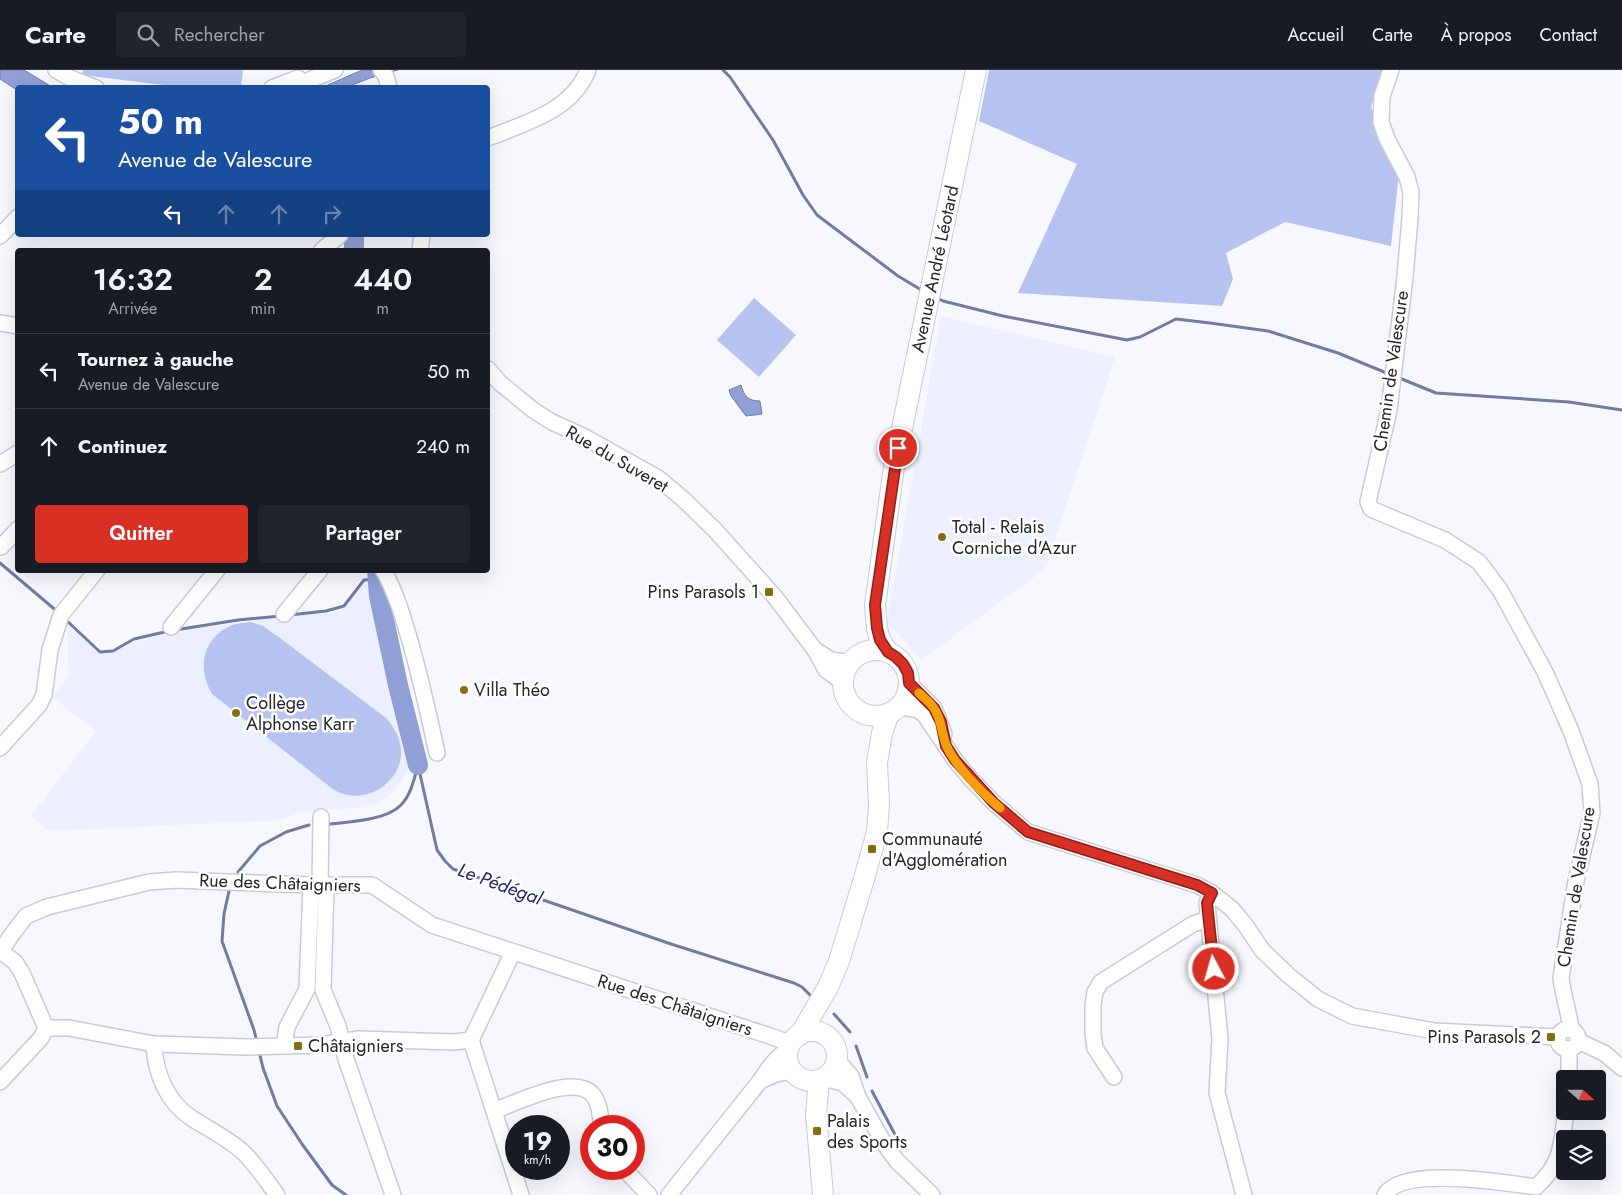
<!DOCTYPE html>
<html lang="fr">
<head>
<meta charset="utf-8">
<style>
	:root { --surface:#171b24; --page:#20242c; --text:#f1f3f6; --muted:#9ea1a6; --line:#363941; --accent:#d93025 }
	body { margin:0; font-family:Jost,sans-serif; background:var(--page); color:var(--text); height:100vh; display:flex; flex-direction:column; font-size:19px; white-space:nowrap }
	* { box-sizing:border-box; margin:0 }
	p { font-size:16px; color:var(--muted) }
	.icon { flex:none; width:28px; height:28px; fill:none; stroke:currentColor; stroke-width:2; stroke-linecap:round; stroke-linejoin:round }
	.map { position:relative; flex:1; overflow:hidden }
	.side { position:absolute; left:15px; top:178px; width:475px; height:325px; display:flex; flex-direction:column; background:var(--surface); border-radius:5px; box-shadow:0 5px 20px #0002 }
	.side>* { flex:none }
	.guide { position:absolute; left:15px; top:15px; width:475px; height:152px; border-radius:5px; box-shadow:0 5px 20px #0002; background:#1a4fa0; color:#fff; overflow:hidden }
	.needle { width:32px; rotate:111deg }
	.tools { position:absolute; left:1556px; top:1000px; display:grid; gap:10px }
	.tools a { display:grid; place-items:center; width:50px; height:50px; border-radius:5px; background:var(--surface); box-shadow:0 5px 20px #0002; font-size:25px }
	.speed { position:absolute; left:505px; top:1045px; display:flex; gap:10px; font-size:25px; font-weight:700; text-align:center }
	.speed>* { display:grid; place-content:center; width:65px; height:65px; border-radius:50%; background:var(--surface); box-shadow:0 5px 20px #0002; line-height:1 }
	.speed small { font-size:12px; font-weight:400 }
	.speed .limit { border:8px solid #d22; background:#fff; color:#111 }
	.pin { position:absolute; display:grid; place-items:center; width:42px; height:42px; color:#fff; margin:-21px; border:2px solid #fff; border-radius:50%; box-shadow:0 1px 5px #0007 }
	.me { position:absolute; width:55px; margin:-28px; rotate:354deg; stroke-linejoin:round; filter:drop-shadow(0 0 4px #0008) }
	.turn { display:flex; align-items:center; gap:18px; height:105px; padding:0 20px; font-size:22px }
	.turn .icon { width:65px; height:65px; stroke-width:2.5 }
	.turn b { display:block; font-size:35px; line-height:42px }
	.lanes { display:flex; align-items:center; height:48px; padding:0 20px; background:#0003; justify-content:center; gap:25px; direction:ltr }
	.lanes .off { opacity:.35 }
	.eta { display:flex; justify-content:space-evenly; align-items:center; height:85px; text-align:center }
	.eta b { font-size:30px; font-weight:600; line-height:35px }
	.primary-button { display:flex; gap:10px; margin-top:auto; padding:10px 20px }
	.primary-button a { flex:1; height:58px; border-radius:5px; background:var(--accent); color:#fff; font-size:20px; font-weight:600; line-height:58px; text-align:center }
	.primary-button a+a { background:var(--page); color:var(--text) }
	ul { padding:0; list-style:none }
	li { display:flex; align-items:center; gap:15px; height:75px; padding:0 20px; border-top:1px solid var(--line) }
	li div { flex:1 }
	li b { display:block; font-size:19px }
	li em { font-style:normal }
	header { display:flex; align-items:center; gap:30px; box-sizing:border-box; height:70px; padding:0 25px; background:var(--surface); border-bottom:1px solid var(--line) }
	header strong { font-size:24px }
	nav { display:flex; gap:28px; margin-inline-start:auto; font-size:18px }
	.search { width:350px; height:45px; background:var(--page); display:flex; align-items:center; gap:12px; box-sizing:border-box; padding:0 18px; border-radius:5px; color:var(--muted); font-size:19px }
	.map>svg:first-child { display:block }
</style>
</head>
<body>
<header>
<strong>Carte</strong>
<div class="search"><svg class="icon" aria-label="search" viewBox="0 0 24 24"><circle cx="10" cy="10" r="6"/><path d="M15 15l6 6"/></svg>Rechercher</div>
<nav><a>Accueil</a><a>Carte</a><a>À propos</a><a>Contact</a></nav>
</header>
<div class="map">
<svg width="1622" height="1125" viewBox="0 0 1622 1125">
	<rect width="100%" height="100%" fill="#f7f8fd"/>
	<g fill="#ebeffe">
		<polygon points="941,246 1115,287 1046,498 922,590 887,552"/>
		<polygon points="365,514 369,515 410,699 398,716 385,728 376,734 365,737 302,742 280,750 49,761 31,746 96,661 52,627 69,606 67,554 97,582 106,584 115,582 131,573 187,560 279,547 337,542 344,538"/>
	</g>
	<g fill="#b6c3f0">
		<polygon points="83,0 243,0 241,18 180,17 82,5"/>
		<polygon points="989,0 1382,0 1371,37 1399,103 1391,176 1285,152 1226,183 1233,209 1222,236 1018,223 1077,94 979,51"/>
		<polygon points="754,228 796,265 759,307 717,270"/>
		<path d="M251 552 263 556 284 571 386 648C394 657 400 667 401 680 403 707 375 730 349 725 344 725 338 722 334 720L212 624C198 600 201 571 228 557 234 553 244 553 251 552Z"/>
	</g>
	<g fill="#919fd7" stroke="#717ba3">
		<polygon points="0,0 24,0 52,17 18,18 17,20 0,9"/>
		<polygon points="362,0 398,0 370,8 347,17 321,18"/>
		<path d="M741 315C744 326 748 331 760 331L762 344 746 346 731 326 729 320Z"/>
	</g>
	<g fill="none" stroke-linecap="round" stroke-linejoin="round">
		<g stroke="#717ba3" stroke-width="3">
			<polyline points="723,0 730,7 773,70 803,125 817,145 898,206 923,221"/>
			<polyline points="935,227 943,231 1003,246 1127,270 1140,267 1176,249 1210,253 1268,261 1338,283 1389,304"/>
			<polyline points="1397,307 1436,323 1569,332 1622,340"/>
			<polyline points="0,493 59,543"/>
			<polyline points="289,545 326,541 344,536 364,510 378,509"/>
			<polyline points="65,549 100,582 113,581 134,569 169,561"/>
			<polyline points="175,560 238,550 280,546"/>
			<polyline points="418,695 437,780 445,791 453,799 671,874 794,913 802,917 810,925"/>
			<path d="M330 754C350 752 387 750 401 735 411 725 414 709 418 696"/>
			<polyline points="238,802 260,776 286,762 309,755"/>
			<polyline points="229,821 224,844 222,871 254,960 257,972"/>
			<polyline points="834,944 850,962"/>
			<polyline points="856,976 867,1007"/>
			<polyline points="259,981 263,998 277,1036 302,1074 332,1115 346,1125"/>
			<polyline points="872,1021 901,1076"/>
		</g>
		<g stroke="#919fd7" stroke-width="20">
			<polyline points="352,165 354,169 354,180"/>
			<polyline points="377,500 379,526 398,615 418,695"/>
		</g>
		<defs>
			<g id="minor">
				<polyline points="56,0 70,8 96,18"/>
				<polyline points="381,0 386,6 389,18"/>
				<path d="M1391 0 1382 26 1381 52 1387 69 1407 107 1411 122 1410 148 1405 207 1389 340 1368 432 1371 439 1445 470 1479 492 1500 520 1545 602 1571 661 1590 714 1592 743 1576 811 1561 908C1563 926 1569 942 1571 959"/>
				<polyline points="272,18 298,8"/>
				<polyline points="289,18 335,0"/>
				<path d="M488 68C525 53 572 41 588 0"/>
				<polyline points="0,166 18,147"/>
				<polyline points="322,180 340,165"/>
				<polyline points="420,180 422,165"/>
				<polyline points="0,253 18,256"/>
				<polyline points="488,299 500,313 533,340 552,352 585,367 658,408 683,429 715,460 775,527 815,580 826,600 844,613"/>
				<polyline points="0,394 18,383"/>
				<polyline points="1,477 18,459"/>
				<path d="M383 500C396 522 403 547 410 571 421 609 429 646 437 683"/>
				<polyline points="284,544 320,500"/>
				<polyline points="171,557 217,500"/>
				<polyline points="815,580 831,590 850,593"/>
				<polyline points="909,613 934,638 944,664"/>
				<polyline points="899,637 916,639 924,644 955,690 970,708 994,733 1028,762 1197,815 1212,823 1232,839 1246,856 1262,880 1288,905 1318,929 1352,946 1434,961 1558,967"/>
				<polyline points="0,678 39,635 44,625 50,580 61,545 97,500"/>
				<polyline points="320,815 321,747"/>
				<polyline points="326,816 323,920 338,956 346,989 393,1125"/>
				<polyline points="1212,823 1207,833 1220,969 1217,1023 1244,1125"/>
				<polyline points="0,881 15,892 22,903 46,958"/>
				<polyline points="1,881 10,867 26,846 47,837 149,812 176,810 311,815 372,815 432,855 776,968 790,974"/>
				<polyline points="46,958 69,958 154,974 246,977 322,975 358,969 454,972 471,970 521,1125"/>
				<circle cx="1568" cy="969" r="10"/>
				<polyline points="471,970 513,882"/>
				<polyline points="1578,971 1604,983 1622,998"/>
				<path d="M154 974C155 1003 167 1033 193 1049 210 1060 229 1069 244 1083 256 1095 267 1111 277 1125"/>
				<polyline points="284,976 287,957 307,919 311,815"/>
				<polyline points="1569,979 1569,1009"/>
				<polyline points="1114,1007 1095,978 1093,963 1093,935 1095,922 1101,912 1193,854 1208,849"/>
				<polyline points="823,1008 843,1013 858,1027 851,1006 836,989"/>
				<polyline points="760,1011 776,1004 792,1001"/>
				<polyline points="0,1012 41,968 46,958"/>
				<polyline points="858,1027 885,1075 897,1091 932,1125"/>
				<path d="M494 1041C515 1033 571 1005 591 1023 599 1030 601 1046 601 1056"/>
				<polyline points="624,1099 649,1125"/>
				<path d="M669 1125 760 1011C768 999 775 988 788 980"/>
				<path d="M1385 1125C1402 1095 1506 1113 1536 1117 1563 1092 1561 1076 1566 1041"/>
			</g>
			<g id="major">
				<circle cx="876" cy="613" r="33"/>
				<polyline points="888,582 880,570 877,558 875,535 894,397 976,0"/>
				<circle cx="812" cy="986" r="25"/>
				<polyline points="800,965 828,917 839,891 864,809 877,762 879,733 877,693 882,663 889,643"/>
				<polyline points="819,1010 816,1044 823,1125"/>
			</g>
		</defs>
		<use href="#minor" stroke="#c8cbd6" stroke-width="18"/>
		<use href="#major" stroke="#c8cbd6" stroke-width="22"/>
		<use href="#minor" stroke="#fff" stroke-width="15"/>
		<use href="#major" stroke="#fff" stroke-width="20"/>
	</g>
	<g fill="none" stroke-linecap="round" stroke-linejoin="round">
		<defs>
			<polyline id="route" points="898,378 875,535 877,558 880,570 888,582 896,587 903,594 908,603 909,613 934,638 941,652 946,676 955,690 994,733 1028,762 1197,815 1212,823 1207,833 1214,899"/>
		</defs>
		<use href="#route" stroke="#8d1f18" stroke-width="12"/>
		<use href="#route" stroke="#d93025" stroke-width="9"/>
		<path stroke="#f59e0b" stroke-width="9" d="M919 623C924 628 930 632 933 637 942 648 941 664 947 677 957 698 982 723 1000 738"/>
	</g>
	<g fill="#866e0d" stroke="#fff" stroke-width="2">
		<circle cx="942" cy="467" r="5"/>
		<rect x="764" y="517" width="10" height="10" rx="2.5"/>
		<circle cx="464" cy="620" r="5"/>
		<circle cx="236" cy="643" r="5"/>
		<rect x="867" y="774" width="10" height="10" rx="2.5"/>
		<rect x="1546" y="962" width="10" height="10" rx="2.5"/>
		<rect x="293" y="971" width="10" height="10" rx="2.5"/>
		<rect x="812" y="1056" width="10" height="10" rx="2.5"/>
	</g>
	<g text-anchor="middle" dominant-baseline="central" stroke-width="5" stroke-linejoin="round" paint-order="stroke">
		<g font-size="18" fill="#25262b" stroke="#fff">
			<text transform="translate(935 199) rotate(-78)">Avenue André Léotard</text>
			<text transform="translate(1391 301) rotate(-82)">Chemin de Valescure</text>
			<text transform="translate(617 389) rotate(30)">Rue du Suveret</text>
			<text transform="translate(280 813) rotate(2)">Rue des Châtaigniers</text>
			<text transform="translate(1576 817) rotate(-81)">Chemin de Valescure</text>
			<text transform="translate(675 935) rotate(18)">Rue des Châtaigniers</text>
		</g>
		<g font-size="18" fill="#25262b" stroke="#fff" text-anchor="start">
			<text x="952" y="457">Total - Relais<tspan x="952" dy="21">Corniche d'Azur</tspan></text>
			<text x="759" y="522" text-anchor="end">Pins Parasols 1</text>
			<text x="474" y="620">Villa Théo</text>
			<text x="246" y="633">Collège<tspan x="246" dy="21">Alphonse Karr</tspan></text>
			<text x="882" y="769">Communauté<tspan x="882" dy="21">d'Agglomération</tspan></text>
			<text x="1541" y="967" text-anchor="end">Pins Parasols 2</text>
			<text x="308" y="976">Châtaigniers</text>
			<text x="827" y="1051">Palais<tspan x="827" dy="21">des Sports</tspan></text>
		</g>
		<g font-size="19" font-style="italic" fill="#21286a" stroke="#fff">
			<text transform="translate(500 814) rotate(20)">Le Pédégal</text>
		</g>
	</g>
</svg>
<div class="tools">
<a><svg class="needle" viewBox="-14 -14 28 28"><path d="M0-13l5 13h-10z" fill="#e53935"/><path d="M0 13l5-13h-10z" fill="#9ea1a6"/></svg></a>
<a><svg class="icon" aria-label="layers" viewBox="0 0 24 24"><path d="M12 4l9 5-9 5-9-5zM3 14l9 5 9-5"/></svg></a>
</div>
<div class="speed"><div>19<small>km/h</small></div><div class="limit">30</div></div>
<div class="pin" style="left:898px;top:378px;background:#d93025"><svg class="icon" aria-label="arrive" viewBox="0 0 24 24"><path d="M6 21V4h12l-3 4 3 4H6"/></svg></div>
<svg class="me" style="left:1214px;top:899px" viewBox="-20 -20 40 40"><circle r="17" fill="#d93025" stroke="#fff" stroke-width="3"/><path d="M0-11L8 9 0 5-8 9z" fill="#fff"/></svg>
<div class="guide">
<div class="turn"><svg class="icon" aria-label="left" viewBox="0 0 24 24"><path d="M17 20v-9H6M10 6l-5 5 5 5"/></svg><div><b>50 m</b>Avenue de Valescure</div></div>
<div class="lanes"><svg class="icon" aria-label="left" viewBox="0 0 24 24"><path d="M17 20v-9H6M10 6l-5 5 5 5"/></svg><svg class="icon off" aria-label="ahead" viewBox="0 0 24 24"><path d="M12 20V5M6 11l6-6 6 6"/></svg><svg class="icon off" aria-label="ahead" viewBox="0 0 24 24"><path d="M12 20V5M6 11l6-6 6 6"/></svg><svg class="icon off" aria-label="right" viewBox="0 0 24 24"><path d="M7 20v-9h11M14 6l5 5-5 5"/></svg></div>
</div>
<section class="side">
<div class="eta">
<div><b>16:32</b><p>Arrivée</p></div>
<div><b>2</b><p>min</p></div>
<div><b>440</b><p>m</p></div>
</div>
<ul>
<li><svg class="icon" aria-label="left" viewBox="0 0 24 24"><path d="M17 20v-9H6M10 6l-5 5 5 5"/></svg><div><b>Tournez à gauche</b><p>Avenue de Valescure</p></div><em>50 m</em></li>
<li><svg class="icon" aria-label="ahead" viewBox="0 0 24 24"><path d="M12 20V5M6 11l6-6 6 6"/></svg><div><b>Continuez</b></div><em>240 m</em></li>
</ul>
<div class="primary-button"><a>Quitter</a><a>Partager</a></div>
</section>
</div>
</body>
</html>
